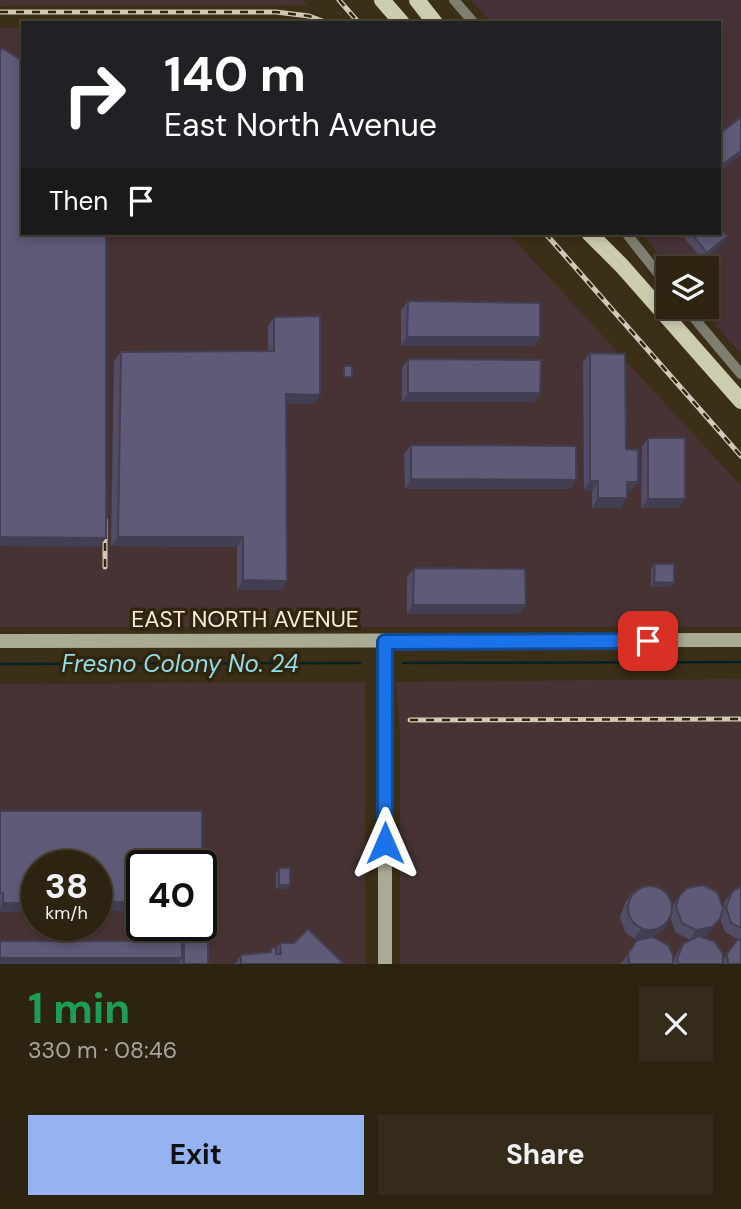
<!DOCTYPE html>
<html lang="en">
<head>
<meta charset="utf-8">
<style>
	:root { --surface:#2d2311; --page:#352b1a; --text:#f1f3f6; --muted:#a7a49f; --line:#484031; --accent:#95b2f1 }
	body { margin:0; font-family:"DM Sans",sans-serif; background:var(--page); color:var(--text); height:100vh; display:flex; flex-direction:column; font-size:26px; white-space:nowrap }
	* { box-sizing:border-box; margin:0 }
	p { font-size:23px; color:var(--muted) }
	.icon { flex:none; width:38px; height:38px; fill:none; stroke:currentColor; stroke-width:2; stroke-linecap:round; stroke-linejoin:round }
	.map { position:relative; height:964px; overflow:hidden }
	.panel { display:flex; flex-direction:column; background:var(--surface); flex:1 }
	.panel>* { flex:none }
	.hud { position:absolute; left:21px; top:21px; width:700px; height:214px; border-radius:0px; box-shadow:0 4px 10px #0003,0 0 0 2px var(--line); background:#202124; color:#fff; overflow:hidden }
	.fabs { position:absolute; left:656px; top:256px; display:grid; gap:14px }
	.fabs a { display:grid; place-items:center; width:63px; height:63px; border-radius:0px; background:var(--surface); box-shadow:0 4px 10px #0003,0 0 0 2px var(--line); font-size:35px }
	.speed { position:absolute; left:21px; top:850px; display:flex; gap:14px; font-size:35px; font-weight:700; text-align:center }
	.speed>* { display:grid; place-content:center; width:91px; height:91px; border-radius:50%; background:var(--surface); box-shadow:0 4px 10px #0003,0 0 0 2px var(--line); line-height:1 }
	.speed small { font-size:18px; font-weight:400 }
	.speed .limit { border:4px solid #111; border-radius:10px; background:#fff; color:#111 }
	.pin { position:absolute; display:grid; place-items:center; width:60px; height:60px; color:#fff; margin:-30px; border-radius:14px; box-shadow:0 4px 10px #0006 }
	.me { position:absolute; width:77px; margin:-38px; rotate:0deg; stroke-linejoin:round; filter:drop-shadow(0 0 5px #0008) }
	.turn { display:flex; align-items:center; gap:24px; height:147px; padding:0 28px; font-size:32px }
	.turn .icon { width:91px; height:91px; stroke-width:2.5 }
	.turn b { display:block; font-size:49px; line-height:60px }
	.then { display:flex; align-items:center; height:66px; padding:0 28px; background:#0003; gap:14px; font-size:26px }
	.round { display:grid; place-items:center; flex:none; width:74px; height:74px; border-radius:0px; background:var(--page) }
	.head { display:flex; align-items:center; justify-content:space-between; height:119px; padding:0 28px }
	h1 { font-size:42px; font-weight:700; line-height:52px; color:#1e9e55 }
	.button { display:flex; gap:14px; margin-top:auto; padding:14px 28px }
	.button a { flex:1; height:80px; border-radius:0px; background:var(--accent); color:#111; font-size:28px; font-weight:700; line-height:80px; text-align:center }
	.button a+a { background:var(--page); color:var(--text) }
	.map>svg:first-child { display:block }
</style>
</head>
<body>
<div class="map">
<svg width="741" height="964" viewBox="0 0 741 964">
	<rect width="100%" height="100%" fill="#3c2f17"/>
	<polygon fill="#473337" points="471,0 741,0 741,354 699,306 707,306 707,268 669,268 642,233 719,233 719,23 492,23"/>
	<g fill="#473333" fill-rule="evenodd">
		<polygon points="0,0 302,0 307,5 0,6"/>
		<polygon points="0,28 23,28 23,233 508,233 741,486 741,627 0,627"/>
		<polygon points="741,679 741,964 400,964 400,735 396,682"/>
		<path d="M365 682 366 964H0V684ZM37 866H96V926H37ZM142 866H201V926H142Z"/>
	</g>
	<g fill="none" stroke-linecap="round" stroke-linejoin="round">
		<g stroke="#022126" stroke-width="2.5">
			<polyline points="403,663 741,662"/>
			<polyline points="0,664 360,663"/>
		</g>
		<g stroke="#7e7f71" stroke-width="10">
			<polyline points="454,0 474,23"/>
			<polyline points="626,233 668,286"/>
			<polyline points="684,306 741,374"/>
		</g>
		<g stroke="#aaab94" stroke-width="14">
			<polyline points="0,641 741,640"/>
			<polyline points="385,642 385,964"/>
		</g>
		<g stroke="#cccdaf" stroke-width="16">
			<polyline points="382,0 402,23"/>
			<polyline points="417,0 435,23"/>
			<polyline points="589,233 622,266 741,401"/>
		</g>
		<defs>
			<g id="rail">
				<polyline points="339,0 359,23"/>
				<polyline points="0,12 276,12 309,16 328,23"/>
				<polyline points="545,233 741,456"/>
				<polyline points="105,567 105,520"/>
				<polyline points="410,720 741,719"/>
			</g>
		</defs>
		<use href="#rail" stroke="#d2c8b8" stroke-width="5"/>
		<use href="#rail" stroke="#32250d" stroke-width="2.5" stroke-dasharray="8" stroke-linecap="butt"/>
	</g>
	<g fill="#514d66" fill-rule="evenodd">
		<polygon points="681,233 719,233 727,236 723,243 703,260 681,234"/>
		<polygon points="408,301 534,346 401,346 401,310"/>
		<polygon points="274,317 314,404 286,403 281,590 237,590 237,547 111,546 114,361 121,352 268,351 268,326"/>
		<polygon points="590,353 626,449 631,491 627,491 620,508 592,508 592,491 584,490 583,362"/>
		<polygon points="408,359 534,402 402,402 402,368"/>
		<polygon points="648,438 678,508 641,508 642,447"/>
		<polygon points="411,445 576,480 570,489 405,489 404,454"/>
		<polygon points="655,564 674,583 670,587 651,587 651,569"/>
		<polygon points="414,568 519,614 407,614 407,577"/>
		<polygon points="0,811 202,811 202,895 201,896 201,866 142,866 142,911 101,911 101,905 96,905 96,866 37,866 37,912 0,912"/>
		<polygon points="279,868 290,885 287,889 276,889 276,873"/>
		<path d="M741 886V964H621L637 940H641L634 939 625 932 620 917 626 901 633 892 672 907 679 896 723 908 725 901 732 892ZM670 916 675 932 690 940 692 939 683 944 677 953 673 962 651 937 660 933 667 924ZM720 919 725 932 739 940H737L723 960 701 937 706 936Z"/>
		<polygon points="184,940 208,964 179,964 182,943"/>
		<polygon points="280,943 342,964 235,964 241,955 268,953 271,948 276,949"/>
	</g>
	<g fill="#423f53">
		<polygon points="741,151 741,155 719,172 719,167"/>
		<polygon points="727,236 723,243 703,260 707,253"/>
		<polygon points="407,337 540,337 534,346 401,346"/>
		<polygon points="408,393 540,393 534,402 402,402"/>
		<polygon points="286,394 320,395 314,404 280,403"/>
		<polygon points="411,479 576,480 570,489 405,489"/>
		<polygon points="590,481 598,481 592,491 584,490"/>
		<polygon points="627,482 638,482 631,491 620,491"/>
		<polygon points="598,498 627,498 620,508 592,508"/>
		<polygon points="648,499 685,499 678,508 641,508"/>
		<polygon points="0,537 106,538 99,547 0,546"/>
		<polygon points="118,537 243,537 237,547 111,546"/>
		<polygon points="243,580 287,581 281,590 237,590"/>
		<polygon points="654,582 674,583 670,587 651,587"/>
		<polygon points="413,605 526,605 519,614 407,614"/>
		<polygon points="279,885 290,885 287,889 276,889"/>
		<polygon points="96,896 108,896 101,905 96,905"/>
		<polygon points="108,902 142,902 142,911 101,911"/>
		<polygon points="3,903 37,903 37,912 0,912 0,907"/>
		<polygon points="720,919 706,936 690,940 696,930"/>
		<polygon points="667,924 660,933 645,940 634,939 641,929"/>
		<polygon points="0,958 182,958 178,964 0,964"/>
	</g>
	<g fill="#5e5a77" stroke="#423f53" stroke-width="2">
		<polygon points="0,49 4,49 23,61 23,233 106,233 106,538 0,537"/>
		<polygon points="741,117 741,151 719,167 719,134"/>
		<polygon points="719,227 727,236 707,253 691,233 719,233"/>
		<polygon points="408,301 540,303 540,337 407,337"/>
		<polygon points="320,316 320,395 286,394 287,581 243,580 243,537 118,537 121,352 274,351 274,317"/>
		<polygon points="590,353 625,354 626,449 638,450 638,482 627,482 627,498 598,498 598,481 590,481"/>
		<polygon points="408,359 541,360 540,393 408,393"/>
		<rect x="344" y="366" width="8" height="11"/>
		<rect x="648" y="438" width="37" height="61"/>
		<polygon points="411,445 576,446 576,480 411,479"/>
		<polygon points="655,564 674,564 674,583 654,582"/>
		<polygon points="414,568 525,569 526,605 413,605"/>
		<polygon points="0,811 202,811 202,895 201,866 142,866 142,902 108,902 108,896 96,896 96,866 37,866 37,903 3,903 3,893 0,893"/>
		<rect x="279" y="868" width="11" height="17"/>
		<polygon points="703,885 717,892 723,908 720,919 712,927 696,930 682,923 676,907 679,896 687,888"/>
		<circle cx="650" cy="908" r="22"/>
		<polygon points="741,886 741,928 731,923 726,907 732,892"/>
		<polygon points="308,929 343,963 342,964 241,964 241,955 271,952 271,948 276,948 276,954 281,954 280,943 294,943"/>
		<polygon points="698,936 714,941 723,954 723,964 679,964 677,959 683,944"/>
		<polygon points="653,937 668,945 673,955 673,964 629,964 628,954 637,940"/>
		<polygon points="741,939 741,964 728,964 727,954 737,940"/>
		<rect x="184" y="940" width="24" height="24"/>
		<rect x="0" y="941" width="182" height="17"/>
	</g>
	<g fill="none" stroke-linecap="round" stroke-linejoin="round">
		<defs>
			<polyline id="route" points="385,843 385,642 648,641"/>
		</defs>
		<use href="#route" stroke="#114b97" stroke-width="18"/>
		<use href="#route" stroke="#1a73e8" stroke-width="12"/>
	</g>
	<g text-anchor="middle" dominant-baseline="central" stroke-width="7" stroke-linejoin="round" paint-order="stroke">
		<g font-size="23" fill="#f6eddf" stroke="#32250d">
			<text x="245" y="619">EAST NORTH AVENUE</text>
		</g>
		<g font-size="24" font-style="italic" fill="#91ddea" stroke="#32250d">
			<text x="180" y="663">Fresno Colony No. 24</text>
		</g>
	</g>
</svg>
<div class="fabs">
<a><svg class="icon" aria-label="layers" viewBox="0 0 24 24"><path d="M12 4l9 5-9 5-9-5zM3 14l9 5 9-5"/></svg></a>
</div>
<div class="speed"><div>38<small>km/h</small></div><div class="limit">40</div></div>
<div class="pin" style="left:648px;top:641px;background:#d93025"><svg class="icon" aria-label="arrive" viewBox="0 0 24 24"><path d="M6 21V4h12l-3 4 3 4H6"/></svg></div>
<svg class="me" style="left:385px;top:843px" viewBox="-20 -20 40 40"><path d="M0-17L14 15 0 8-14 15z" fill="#1a73e8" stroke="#fff" stroke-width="4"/></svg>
<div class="hud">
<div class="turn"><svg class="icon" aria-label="right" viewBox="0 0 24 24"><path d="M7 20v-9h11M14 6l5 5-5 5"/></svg><div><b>140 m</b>East North Avenue</div></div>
<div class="then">Then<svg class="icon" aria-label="arrive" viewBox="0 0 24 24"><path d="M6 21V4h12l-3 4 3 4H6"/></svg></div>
</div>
</div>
<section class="panel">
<div class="head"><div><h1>1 min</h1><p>330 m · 08:46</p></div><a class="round"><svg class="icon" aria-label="close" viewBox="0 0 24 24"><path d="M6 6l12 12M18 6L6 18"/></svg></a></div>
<div class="button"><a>Exit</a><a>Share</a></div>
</section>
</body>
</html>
